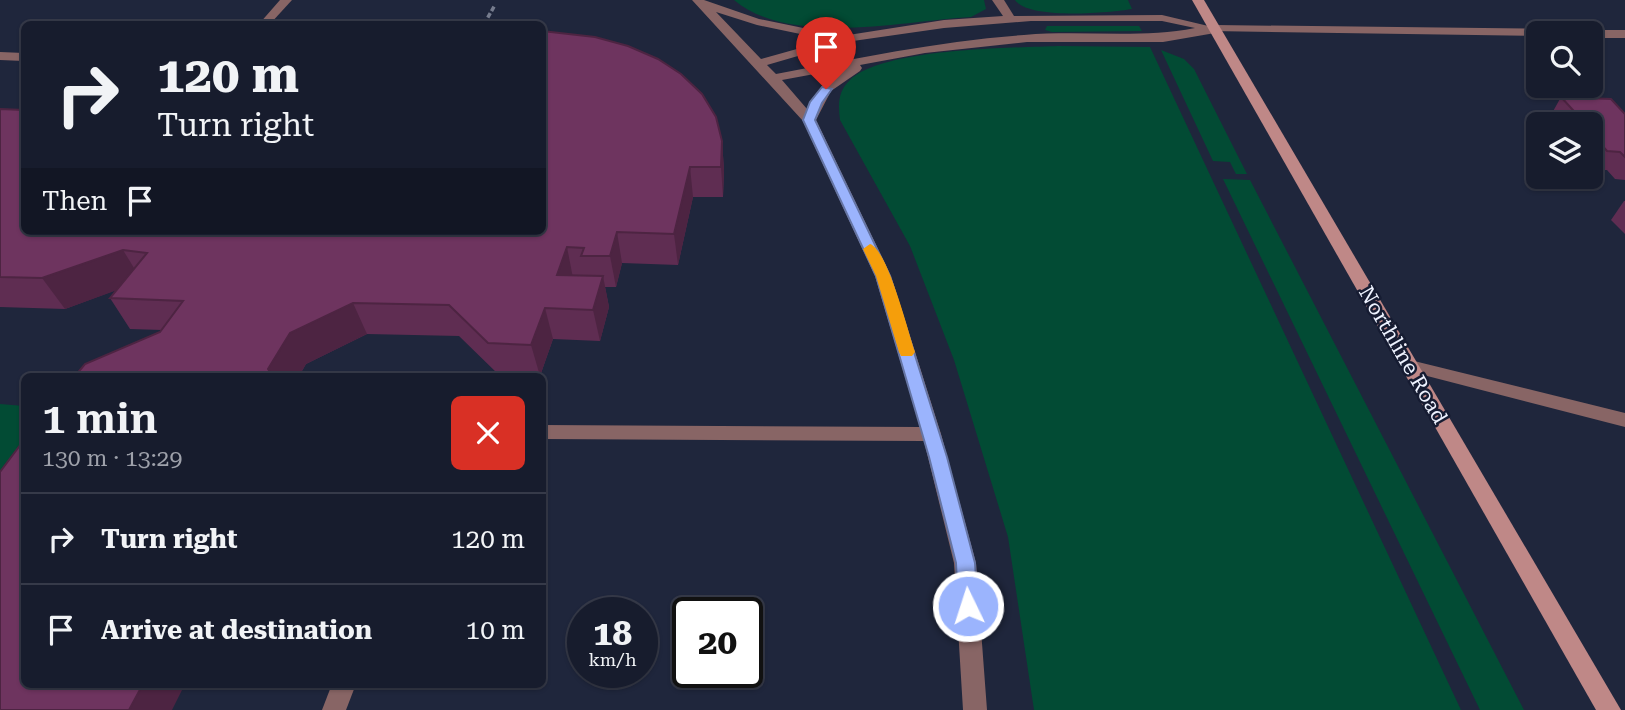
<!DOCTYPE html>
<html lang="en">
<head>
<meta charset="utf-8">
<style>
	:root { --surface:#171c2d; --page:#242939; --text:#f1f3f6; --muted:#9ea1aa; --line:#363a49 }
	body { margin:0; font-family:"Roboto Serif",serif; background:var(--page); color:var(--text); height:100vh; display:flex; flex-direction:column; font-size:26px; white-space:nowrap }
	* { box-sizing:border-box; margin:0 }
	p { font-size:23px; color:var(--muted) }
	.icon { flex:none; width:38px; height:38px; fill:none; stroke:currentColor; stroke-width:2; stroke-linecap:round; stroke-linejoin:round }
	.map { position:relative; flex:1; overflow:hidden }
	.details { position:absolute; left:21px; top:373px; width:525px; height:315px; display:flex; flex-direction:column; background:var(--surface); border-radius:10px; box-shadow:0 2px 5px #0004,0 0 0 2px var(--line) }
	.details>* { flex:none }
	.top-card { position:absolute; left:21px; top:21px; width:525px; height:214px; border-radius:10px; box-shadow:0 2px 5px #0004,0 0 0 2px var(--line); background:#171c2d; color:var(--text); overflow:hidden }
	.buttons { position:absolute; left:1526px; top:21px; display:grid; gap:14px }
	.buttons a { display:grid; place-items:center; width:77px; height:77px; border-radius:10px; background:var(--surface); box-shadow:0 2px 5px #0004,0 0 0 2px var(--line); font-size:35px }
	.speed { position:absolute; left:567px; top:597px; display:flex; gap:14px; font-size:35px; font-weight:700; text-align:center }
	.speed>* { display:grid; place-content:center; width:91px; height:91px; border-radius:50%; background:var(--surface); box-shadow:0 2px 5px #0004,0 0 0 2px var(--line); line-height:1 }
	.speed small { font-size:18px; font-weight:400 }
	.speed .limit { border:4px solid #111; border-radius:10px; background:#fff; color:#111 }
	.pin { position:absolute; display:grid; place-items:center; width:60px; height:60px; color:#fff; margin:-72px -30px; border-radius:50% 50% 50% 0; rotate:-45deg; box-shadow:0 0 7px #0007 }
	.pin .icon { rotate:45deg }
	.me { position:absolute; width:77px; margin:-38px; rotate:356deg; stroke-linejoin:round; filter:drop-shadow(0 0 5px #0008) }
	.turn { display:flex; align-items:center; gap:24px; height:147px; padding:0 21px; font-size:32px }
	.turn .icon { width:91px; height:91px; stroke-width:2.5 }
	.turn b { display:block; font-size:49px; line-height:60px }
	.then { display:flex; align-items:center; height:66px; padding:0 21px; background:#0003; gap:14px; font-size:26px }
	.round { display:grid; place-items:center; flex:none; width:74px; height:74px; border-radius:10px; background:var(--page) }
	.head { display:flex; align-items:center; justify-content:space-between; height:119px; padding:0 21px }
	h1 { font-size:42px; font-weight:600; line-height:52px }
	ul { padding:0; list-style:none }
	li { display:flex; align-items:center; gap:21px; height:91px; padding:0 21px; border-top:2px solid var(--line) }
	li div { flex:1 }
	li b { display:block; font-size:26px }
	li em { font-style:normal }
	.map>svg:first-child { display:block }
</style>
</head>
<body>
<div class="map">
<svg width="1625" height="710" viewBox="0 0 1625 710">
	<rect width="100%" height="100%" fill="#1f263c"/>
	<g fill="#024b34">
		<path d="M734 0H984L986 9 971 17C904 21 790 47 734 0Z"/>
		<path d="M1015 0H1128L1132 9C1108 13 1029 20 1015 0Z"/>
		<polygon points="1047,26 1139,26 1142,31 1052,32 1045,30"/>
		<path d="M1058 46 1150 47 1461 710H1034L1008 537 954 360 910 246 840 120C838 104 838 91 850 80 884 48 1011 48 1058 46Z"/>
		<polygon points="1161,50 1184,59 1194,69 1247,174 1236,174 1230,162 1213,161"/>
		<polygon points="1223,179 1250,180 1524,710 1480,710"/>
		<polygon points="0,404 24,406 24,446 0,477"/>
	</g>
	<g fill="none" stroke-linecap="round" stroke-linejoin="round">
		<polyline stroke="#767c8e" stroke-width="3.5" stroke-dasharray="5 2.5" stroke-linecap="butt" points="484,24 495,5"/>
		<g fill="#886565" fill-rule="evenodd">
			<polygon points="280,0 292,0 270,24 259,24"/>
			<path d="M692 0H704L759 19 842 36 944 20 1003 16 992 0H1004L1014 16 1162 15 1221 29 1215 33 1163 42H1027L925 53 860 65 862 68 860 71 831 91 816 120 891 276 941 434 976 563 987 710H963L954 563 924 441 542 439V425L920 427 875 276 803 121ZM716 12 757 25 829 40 761 59ZM1031 21H1162L1195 28C1139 39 1082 30 1024 35 940 41 858 58 776 74L767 65 846 42 944 28ZM847 68 822 86 807 109 782 80Z"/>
			<polygon points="0,52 24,53 24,61 0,60"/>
			<polygon points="332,684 356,684 346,710 322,710"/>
		</g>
		<g fill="#886565" fill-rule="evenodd">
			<polygon points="1215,25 1570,29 1576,33 1538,33 1538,36 1211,31 1209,29"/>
			<polygon points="1625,30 1625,38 1591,38 1591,33 1586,33 1591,30"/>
			<polygon points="1410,360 1625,413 1625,427 1404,370 1401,366 1404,362"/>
		</g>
		<polygon fill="#bf8887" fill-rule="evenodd" points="1192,0 1204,0 1621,710 1596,710"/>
	</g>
	<g fill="#5f2d52">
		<polygon points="1561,97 1625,114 1625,180 1615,179 1607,170 1595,170 1591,165 1591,124 1558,124 1551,115"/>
		<polygon points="0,109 24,231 722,141 724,170 723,197 693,197 678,265 622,263 616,287 605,287 609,307 600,341 553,339 540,376 498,374 459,336 367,334 306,364 299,376 75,376 160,332 162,330 130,329 110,298 116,290 65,309 0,307"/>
		<polygon points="1624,201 1625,201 1625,234 1611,220"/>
	</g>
	<g fill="#4d2442">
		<polygon points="722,141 724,170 723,197 721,167"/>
		<polygon points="690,167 693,197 678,265 674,234"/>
		<polygon points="617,232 622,263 616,287 610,256"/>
		<polygon points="567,247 573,278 557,275"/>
		<polygon points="123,250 142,281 65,309 42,278"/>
		<polygon points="603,276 609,307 600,341 593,310"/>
		<polygon points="353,303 367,334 306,364 299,376 272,376 268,369 290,333"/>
		<polygon points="545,308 553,339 540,376 531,345"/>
		<polygon points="143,684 185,684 172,710 129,710"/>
	</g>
	<g fill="#6e345f" stroke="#4d2442" stroke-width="2">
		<polygon points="280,23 350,24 279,24"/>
		<polygon points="542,31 595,37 628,46 658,59 681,74 702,94 716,117 722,141 721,167 690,167 674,234 617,232 610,256 581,256 584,248 567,247 557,275 603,276 593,310 545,308 531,345 488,343 449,305 353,303 290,333 268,369 273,376 75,376 85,364 160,332 183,301 110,298 147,253 123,250 42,278 0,277 0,109 24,110 24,231 542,231"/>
		<polygon points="1561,97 1611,99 1625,114 1625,157 1620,152 1607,151 1593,135 1603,135 1590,120 1582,120"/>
		<polygon points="24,440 24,684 143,684 129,710 0,710 0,472"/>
	</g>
	<polygon fill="#9bb4fd" stroke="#6575a4" stroke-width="2" points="822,87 832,89 822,103 815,120 890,276 947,457 975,563 978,606 975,612 968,615 961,612 958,606 956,563 929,457 876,276 803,120 810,102"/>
	<path fill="#f59e0b" d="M870 244C888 250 908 332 915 352L912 356H901L899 352 876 276 863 249Z"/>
	<g text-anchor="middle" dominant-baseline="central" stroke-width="5" stroke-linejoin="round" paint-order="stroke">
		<g font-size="21" fill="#eef3ff" stroke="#161c32">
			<text transform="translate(1403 355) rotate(60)">Northline Road</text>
		</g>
	</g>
</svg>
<div class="buttons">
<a><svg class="icon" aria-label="search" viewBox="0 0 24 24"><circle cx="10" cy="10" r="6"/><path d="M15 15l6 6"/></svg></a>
<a><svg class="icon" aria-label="layers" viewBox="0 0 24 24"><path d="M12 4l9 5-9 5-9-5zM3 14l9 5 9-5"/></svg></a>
</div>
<div class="speed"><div>18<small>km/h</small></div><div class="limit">20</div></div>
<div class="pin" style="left:826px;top:89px;background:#d93025"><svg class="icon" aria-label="arrive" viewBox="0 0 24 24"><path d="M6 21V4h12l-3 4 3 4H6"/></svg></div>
<svg class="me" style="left:968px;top:606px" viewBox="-20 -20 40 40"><circle r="17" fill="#9bb4fd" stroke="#fff" stroke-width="3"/><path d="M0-11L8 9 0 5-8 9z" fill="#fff"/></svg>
<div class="top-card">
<div class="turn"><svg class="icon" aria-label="right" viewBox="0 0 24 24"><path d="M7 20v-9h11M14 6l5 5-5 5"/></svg><div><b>120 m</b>Turn right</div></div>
<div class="then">Then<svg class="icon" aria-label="arrive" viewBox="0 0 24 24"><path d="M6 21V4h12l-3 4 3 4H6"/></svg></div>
</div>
<section class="details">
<div class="head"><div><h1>1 min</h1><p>130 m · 13:29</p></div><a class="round" style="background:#d93025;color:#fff"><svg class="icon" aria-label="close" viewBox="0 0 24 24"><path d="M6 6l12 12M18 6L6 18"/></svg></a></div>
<ul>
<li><svg class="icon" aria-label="right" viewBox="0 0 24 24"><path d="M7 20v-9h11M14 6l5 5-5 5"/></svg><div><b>Turn right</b></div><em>120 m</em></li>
<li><svg class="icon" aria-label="arrive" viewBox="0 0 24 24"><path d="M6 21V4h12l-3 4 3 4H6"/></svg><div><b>Arrive at destination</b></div><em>10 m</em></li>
</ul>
</section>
</div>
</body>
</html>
